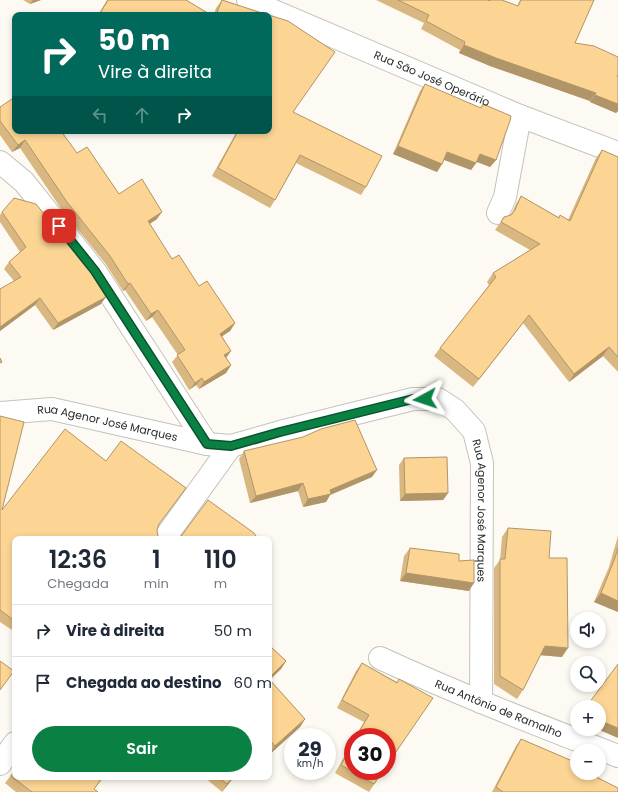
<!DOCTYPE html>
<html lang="pt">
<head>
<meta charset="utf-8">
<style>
	:root { --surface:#fff; --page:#f2f2f3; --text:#1f2937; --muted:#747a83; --line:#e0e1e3; --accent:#0b8043 }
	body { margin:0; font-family:Poppins,sans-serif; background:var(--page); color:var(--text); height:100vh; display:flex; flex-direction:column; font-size:15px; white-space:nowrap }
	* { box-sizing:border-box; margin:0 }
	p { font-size:13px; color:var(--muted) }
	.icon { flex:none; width:22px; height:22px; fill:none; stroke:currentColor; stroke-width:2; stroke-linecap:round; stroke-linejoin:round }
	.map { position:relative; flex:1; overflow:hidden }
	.side { position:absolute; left:12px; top:536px; width:260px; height:244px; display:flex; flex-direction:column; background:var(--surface); border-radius:8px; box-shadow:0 2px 6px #0003 }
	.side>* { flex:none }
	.top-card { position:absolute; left:12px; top:12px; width:260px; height:122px; border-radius:8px; box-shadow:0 2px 6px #0003; background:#00695c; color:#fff; overflow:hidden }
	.tools { position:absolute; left:570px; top:612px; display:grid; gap:8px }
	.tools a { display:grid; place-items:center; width:36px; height:36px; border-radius:50%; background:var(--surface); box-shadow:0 2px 6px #0003; font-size:20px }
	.speed { position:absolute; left:284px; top:728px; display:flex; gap:8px; font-size:20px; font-weight:700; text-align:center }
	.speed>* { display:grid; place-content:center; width:52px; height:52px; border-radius:50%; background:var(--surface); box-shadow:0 2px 6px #0003; line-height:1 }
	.speed small { font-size:10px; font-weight:400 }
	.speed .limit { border:6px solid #d22; background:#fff; color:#111 }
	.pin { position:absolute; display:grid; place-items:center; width:34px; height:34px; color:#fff; margin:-17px; border-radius:8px; box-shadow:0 2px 6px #0006 }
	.me { position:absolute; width:44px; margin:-22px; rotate:265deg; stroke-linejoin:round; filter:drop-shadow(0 0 3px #0008) }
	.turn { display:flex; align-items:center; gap:14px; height:84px; padding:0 20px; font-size:18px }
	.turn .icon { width:52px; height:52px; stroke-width:2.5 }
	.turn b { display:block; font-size:28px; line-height:34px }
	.lanes { display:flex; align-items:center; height:38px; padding:0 20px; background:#0003; justify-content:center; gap:20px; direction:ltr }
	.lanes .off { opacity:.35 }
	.eta { display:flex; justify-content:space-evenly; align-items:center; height:68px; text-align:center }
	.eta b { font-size:24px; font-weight:600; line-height:28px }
	.action { display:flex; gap:8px; margin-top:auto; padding:8px 20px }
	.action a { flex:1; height:46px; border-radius:24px; background:var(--accent); color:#fff; font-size:16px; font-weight:600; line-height:46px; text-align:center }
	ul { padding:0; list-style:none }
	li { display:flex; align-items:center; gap:12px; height:52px; padding:0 20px; border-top:1px solid var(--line) }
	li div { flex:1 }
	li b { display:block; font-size:15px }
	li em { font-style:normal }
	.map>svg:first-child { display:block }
</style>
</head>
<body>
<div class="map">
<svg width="618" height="792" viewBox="0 0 618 792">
	<rect width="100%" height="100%" fill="#fcfaf2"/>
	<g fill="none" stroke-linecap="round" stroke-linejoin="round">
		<defs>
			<g id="minor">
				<path id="s1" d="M248 0 520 116 618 153"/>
				<polyline points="0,162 24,182 95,271 207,444"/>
				<polyline points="498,213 505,197 520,116"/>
				<path id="s2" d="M0 413 52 409 207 444 231 446 280 432 413 399H438L455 410 474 431 482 463 481 702"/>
				<polyline points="164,539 231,446"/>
				<path id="s3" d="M380 658C458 694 538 725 618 756"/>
				<polyline points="0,764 15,743"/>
			</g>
		</defs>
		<use href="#minor" stroke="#c4c3bc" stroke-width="24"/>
		<use href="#minor" stroke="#fff" stroke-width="22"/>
	</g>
	<g fill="#d9b780">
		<polygon points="23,0 41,0 30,4"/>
		<polygon points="107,0 186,0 211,15 98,15"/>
		<polygon points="222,0 268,15 214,15 216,8"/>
		<polygon points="376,0 502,0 517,6 520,0 594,0 575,43 618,77 618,111 616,113 590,102 590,101 490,66 459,53 460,50 421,29 424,23"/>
		<polygon points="425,84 480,108 483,104 496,160 490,167 477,162 471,170 444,160 442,164 437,172 393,154 420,91"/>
		<polygon points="0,107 77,153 119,194 157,219 150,224 172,259 235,323 230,331 222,336 231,351 226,357 231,365 226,373 199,389 196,385 189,390 172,362 178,355 152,317 146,321 125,290 123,291 105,263 62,210 20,148 12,152 0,135"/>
		<polygon points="293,112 366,187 361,195 296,163 275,200 270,208 212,176 237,131 269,131"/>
		<polygon points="602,150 618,157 618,372 603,356 569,382 523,323 473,387 434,356 440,348 489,285 487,282 493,273 530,250 495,230 504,217 511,215 516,204 521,196 558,217 568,220 596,158"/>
		<polygon points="2,212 101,304 53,330 35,305 0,331 0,289 14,281 4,269 9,262 20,252 0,222 0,215"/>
		<polygon points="0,416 2,510 106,461 186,488 15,539 15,632 0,622"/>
		<polygon points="244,451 372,477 330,495 326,502 303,507 298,491 250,503 239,459"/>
		<polygon points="404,458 448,493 443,500 400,501 399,465"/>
		<polygon points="508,528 549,558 562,657 540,655 523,690 517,699 494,684 494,568 500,560 502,537"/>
		<polygon points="618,536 618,612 594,602 609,567"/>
		<polygon points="410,548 469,591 400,581 404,556"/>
		<polygon points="269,645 286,661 281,669 270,680 305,719 300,727 270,754 269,753"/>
		<polygon points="362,663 397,682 399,679 387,737 355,737 364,722 337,708 356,671"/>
		<polygon points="521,739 601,773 598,777 618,792 492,792 516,746"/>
		<polygon points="353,741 353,771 383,771 369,792 335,773"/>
		<polygon points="15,770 15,777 104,777 94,789 98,792 16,792 5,783"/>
		<polygon points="204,777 234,777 222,792"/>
	</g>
	<g fill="#b09568">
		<polygon points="33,0 41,0 30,4"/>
		<polygon points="464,45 596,93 590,101 490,66 459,53"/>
		<polygon points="595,95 618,104 618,111 616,113 590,102"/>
		<polygon points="25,140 20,148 12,152 18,145"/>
		<polygon points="398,146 442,164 437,172 393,154"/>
		<polygon points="447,152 476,163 471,170 442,159"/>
		<polygon points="480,154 496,160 490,167 475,161"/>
		<polygon points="162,212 157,219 143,228 148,221"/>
		<polygon points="130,283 125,290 123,291 128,284"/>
		<polygon points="106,297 101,304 53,330 58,323"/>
		<polygon points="40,298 35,305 0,331 0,327"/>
		<polygon points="158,310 152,317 146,321 151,314"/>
		<polygon points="529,315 523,323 473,387 479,379"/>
		<polygon points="235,323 230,331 215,341 220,334"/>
		<polygon points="609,347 603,356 569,382 574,374"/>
		<polygon points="231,351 226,358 224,355"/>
		<polygon points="231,365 226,373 199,389 204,382"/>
		<polygon points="202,378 196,385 189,390 195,383"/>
		<polygon points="377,470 372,477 330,495 326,502 303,507 308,499"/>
		<polygon points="303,483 298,491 250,503 256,496"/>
		<polygon points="448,493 443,500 400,501 405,494"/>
		<polygon points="406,573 474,583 469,591 400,581"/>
		<polygon points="601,593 618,601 618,612 594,602"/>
		<polygon points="545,646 568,648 562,657 538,655"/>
		<polygon points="286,661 281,669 269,680 269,678"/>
		<polygon points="305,719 300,727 270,754 275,746"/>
		<polygon points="599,720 618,728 618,738 597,729 599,729"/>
		<polygon points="233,777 234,777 222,792 227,784"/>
	</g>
	<g fill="#fcd595" stroke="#b09568">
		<polygon points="108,0 186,0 211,15 99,15"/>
		<polygon points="222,0 268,15 216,15"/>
		<polygon points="398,0 488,0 489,1 490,0 502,0 518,6 521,0 594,0 575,43 594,46 618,57 618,74 617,76 618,77 618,104 595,95 596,93 496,58 464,45 465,42 426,21 429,15"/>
		<polygon points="269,15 288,21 335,52 293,112 382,156 366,187 300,155 275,200 218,168 238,131 269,131"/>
		<polygon points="425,84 481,108 483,104 511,116 510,121 496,160 480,154 476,163 447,152 442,164 398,146"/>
		<polygon points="15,97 15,131 61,131 77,153 87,147 119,194 142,179 162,212 148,221 172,259 179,255 199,286 207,281 235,323 220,334 231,351 224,355 231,365 204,382 202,378 195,383 177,355 185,350 158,310 151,314 130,283 128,284 110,256 67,202 25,140 18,145 0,121 0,107"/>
		<polygon points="602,150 618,157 618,357 609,347 574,374 529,315 479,379 440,348 496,277 493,273 540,244 501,222 504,217 511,215 515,210 521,196 559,218 560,215 570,221"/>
		<polygon points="14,198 36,204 90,271 106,297 58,323 40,298 0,327 0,289 21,277 9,262 26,247 2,212"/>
		<polygon points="0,358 2,362 0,363"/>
		<polygon points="0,416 24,422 2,510 65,429 106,461 121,441 186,488 159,524 157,530 158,536 160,539 15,539 15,621 0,610"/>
		<polygon points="355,420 377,470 330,490 331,494 308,499 303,483 256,496 244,451 303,437 321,429"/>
		<polygon points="447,457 448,493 405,494 404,458"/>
		<polygon points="208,500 254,533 258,539 179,539"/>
		<polygon points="508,528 551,531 549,558 567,558 568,648 545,646 523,690 500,676 500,559 505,559"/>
		<polygon points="410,548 459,554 459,561 474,560 474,583 406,573"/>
		<polygon points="618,548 618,601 601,593 615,558"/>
		<polygon points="269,645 286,661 269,678"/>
		<polygon points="0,661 14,671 0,690"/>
		<polygon points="362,663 397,683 399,679 433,698 387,765 387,737 356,737 369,715 342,700"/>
		<polygon points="618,664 618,728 599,720 599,707 586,707"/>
		<polygon points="269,679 305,719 275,746 269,739"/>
		<polygon points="521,739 577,763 577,773 599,773 599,772 601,773 596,777 618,788 618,792 503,792 496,787"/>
		<polygon points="353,743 353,771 383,771 374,784 341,765"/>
		<polygon points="15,770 15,777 103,777 94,789 98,792 32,792 11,776"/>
		<polygon points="218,777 233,777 227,784"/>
	</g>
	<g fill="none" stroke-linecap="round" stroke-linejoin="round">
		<defs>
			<polyline id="route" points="59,226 95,271 207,444 231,446 280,432 413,399 425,399"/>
		</defs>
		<use href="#route" stroke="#07532c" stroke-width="10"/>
		<use href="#route" stroke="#0b8043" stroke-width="7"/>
	</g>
	<g text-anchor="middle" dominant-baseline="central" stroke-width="4" stroke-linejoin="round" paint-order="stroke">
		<g font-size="11" fill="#292926" stroke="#fcfaf2">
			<text stroke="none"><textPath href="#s1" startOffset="200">Rua São José Operário</textPath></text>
			<text stroke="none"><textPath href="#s2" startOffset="109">Rua Agenor José Marques</textPath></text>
			<text stroke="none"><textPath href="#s2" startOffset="577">Rua Agenor José Marques</textPath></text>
			<text stroke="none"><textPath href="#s3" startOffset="129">Rua Antônio de Ramalho</textPath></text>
		</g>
	</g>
</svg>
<div class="tools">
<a><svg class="icon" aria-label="sound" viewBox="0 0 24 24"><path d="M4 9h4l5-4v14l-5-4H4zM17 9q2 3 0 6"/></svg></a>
<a><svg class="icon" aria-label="search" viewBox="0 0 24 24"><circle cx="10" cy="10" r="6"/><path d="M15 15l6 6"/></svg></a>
<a>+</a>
<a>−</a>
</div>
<div class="speed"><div>29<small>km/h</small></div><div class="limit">30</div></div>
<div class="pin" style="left:59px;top:226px;background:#d93025"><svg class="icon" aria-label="arrive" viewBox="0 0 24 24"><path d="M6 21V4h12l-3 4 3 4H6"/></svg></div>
<svg class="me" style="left:425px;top:399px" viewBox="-20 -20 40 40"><path d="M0-17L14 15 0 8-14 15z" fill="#0b8043" stroke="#fff" stroke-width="4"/></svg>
<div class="top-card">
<div class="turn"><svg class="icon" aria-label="right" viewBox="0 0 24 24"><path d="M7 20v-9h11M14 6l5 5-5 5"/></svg><div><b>50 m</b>Vire à direita</div></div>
<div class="lanes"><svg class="icon off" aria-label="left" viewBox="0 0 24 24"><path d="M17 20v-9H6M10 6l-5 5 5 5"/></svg><svg class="icon off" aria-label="ahead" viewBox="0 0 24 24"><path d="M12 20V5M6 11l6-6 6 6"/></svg><svg class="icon" aria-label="right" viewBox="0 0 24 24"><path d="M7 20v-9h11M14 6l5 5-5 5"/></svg></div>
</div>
<section class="side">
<div class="eta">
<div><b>12:36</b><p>Chegada</p></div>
<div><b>1</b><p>min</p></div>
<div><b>110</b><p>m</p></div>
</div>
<ul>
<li><svg class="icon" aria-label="right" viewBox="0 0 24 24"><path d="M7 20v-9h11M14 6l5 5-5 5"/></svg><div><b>Vire à direita</b></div><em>50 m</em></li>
<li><svg class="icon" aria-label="arrive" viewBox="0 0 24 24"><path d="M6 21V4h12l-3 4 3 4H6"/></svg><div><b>Chegada ao destino</b></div><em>60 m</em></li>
</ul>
<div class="action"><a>Sair</a></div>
</section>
</div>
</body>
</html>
